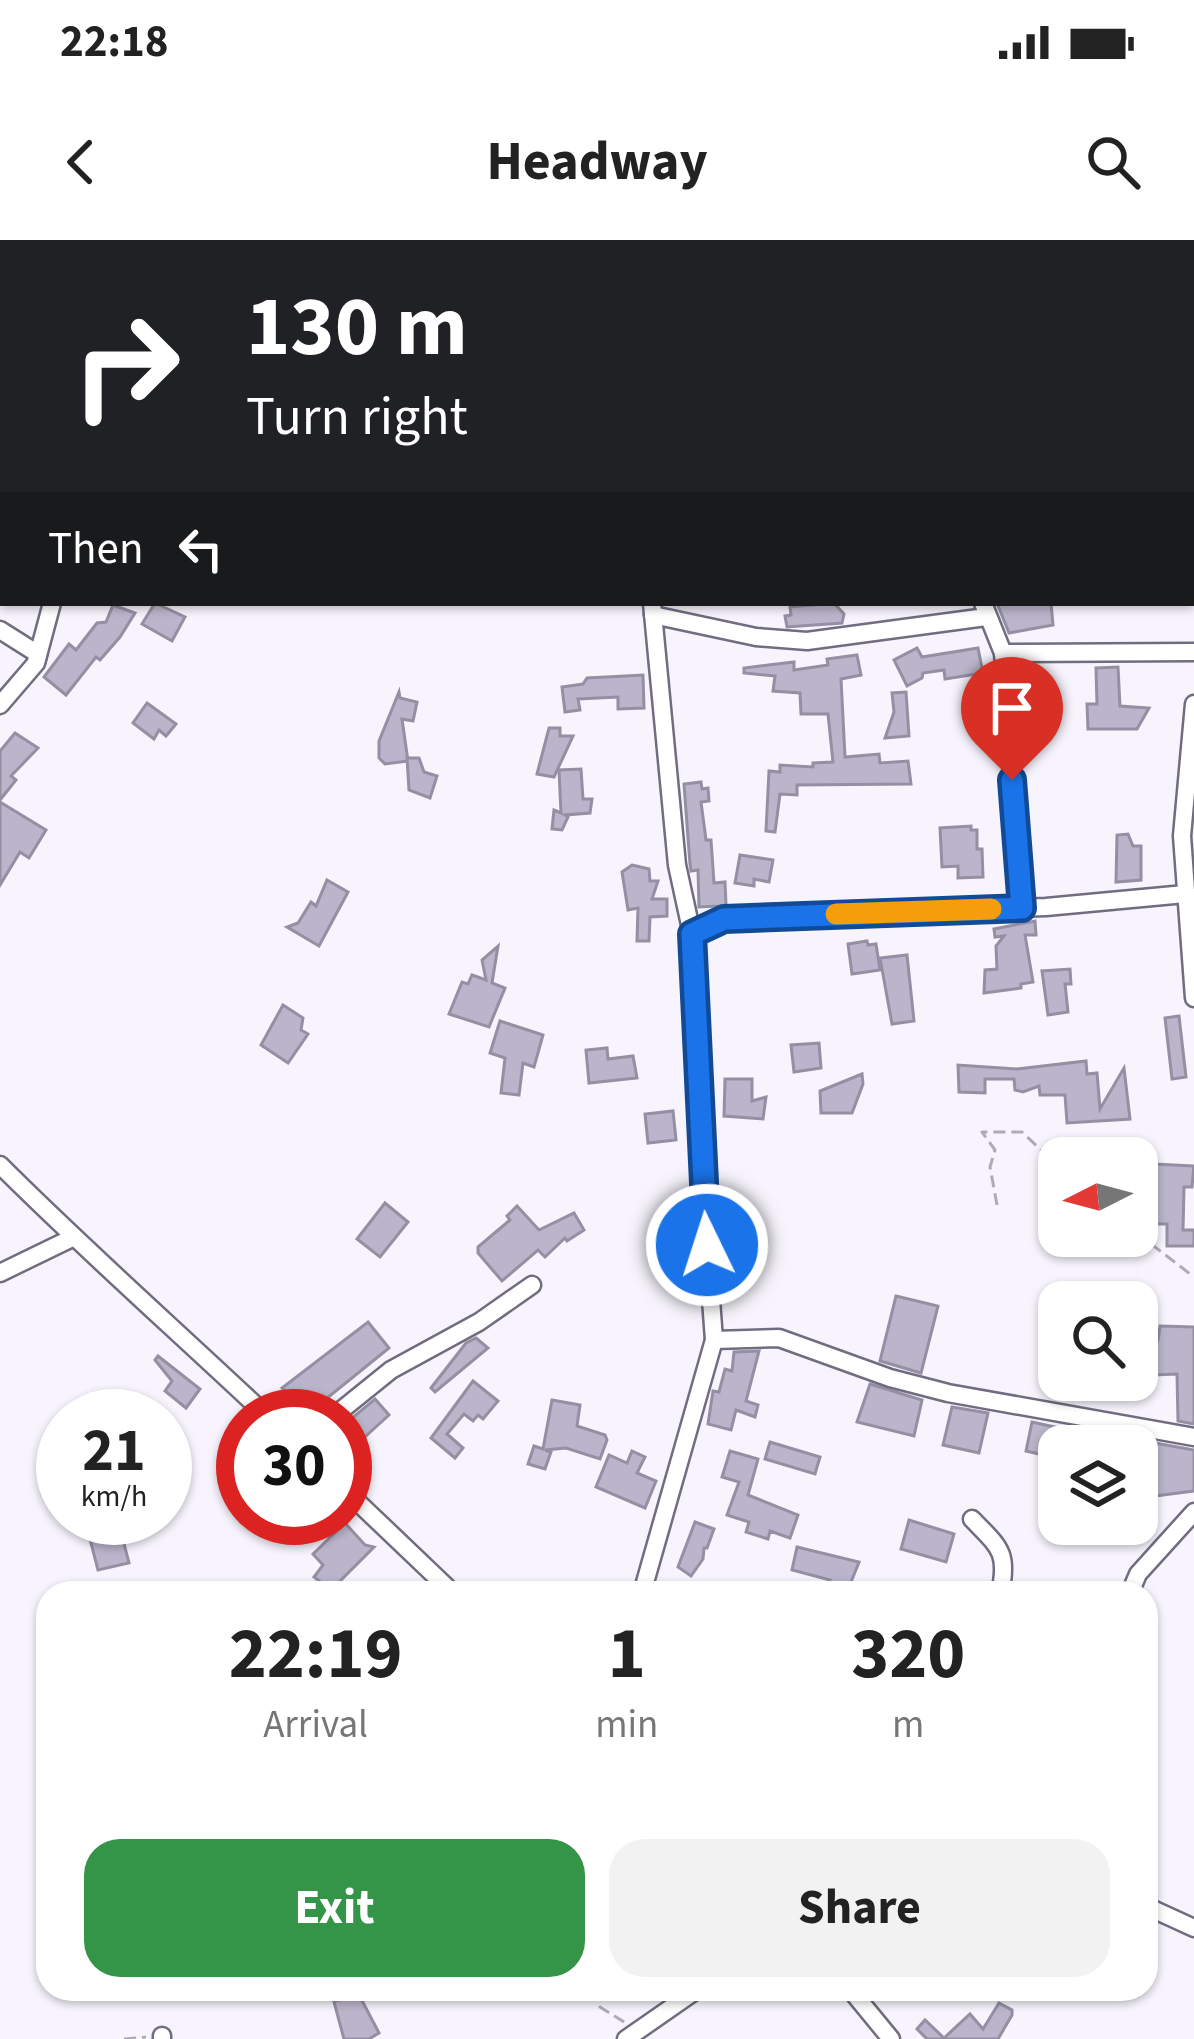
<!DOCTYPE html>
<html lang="en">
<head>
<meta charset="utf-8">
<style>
	:root { --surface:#fff; --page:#f2f2f2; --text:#222; --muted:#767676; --accent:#349447 }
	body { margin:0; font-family:"Source Sans 3",sans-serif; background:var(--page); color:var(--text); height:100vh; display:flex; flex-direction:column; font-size:45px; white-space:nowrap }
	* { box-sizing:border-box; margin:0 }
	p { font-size:39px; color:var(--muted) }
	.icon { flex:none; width:66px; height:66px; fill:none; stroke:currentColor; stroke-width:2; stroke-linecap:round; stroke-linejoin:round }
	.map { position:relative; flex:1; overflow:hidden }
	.panel { position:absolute; left:36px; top:1341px; width:1122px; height:420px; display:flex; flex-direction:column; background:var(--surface); border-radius:36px; box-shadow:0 3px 9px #0004 }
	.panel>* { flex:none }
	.hud { position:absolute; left:0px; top:0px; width:1194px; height:366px; box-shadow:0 3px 9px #0004; background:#202124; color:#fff; overflow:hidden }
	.needle { width:78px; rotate:264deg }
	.buttons { position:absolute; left:1038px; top:897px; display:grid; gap:24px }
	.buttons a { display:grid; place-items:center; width:120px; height:120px; border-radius:24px; background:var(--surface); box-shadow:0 3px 9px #0004; font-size:60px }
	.speed { position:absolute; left:36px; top:1149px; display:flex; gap:24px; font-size:60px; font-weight:700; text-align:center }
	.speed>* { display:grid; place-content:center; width:156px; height:156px; border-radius:50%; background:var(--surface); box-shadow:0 3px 9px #0004; line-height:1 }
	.speed small { font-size:30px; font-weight:400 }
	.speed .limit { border:18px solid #d22; background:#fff; color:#111 }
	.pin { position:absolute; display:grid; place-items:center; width:102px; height:102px; color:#fff; margin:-123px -51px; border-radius:50% 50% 50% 0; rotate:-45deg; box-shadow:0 0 12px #0007 }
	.pin .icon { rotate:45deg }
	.me { position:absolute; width:132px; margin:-66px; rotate:356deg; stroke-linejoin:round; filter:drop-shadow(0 0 9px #0008) }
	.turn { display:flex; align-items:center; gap:42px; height:252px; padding:0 48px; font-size:54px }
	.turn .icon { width:156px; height:156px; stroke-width:2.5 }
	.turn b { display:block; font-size:84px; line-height:102px }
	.then { display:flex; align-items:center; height:114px; padding:0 48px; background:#0003; gap:24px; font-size:45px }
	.eta { display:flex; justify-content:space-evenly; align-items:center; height:204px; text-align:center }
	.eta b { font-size:72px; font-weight:700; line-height:84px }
	.primary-button { display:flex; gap:24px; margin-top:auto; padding:24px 48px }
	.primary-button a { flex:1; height:138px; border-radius:36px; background:var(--accent); color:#fff; font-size:48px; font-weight:700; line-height:138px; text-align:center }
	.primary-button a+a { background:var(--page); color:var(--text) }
	.status { display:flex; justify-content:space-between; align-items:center; height:84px; padding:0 60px; background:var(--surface); direction:ltr }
	.status svg { height:33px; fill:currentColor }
	header { display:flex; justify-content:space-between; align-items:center; height:156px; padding:0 48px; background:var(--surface); font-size:54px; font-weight:700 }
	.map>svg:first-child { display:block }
</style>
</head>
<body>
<div class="status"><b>22:18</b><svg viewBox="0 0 49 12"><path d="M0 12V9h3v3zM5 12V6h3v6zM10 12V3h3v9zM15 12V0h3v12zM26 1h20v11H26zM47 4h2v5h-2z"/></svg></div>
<header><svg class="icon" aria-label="back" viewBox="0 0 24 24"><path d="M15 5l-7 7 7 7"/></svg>Headway<svg class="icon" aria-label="search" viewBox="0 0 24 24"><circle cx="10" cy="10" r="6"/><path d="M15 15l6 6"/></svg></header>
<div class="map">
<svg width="1194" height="1799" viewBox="0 0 1194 1799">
	<rect width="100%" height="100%" fill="#f7f4fd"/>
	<g fill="#bbb5cb" stroke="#948fa3" stroke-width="3">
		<polygon points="155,363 185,377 172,401 142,384"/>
		<polygon points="834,363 844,374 842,383 787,387 785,376 791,375 790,367"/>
		<polygon points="997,363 1051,363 1053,385 1009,393"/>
		<polygon points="113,365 135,373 120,397 100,420 96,417 66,455 44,437 69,404 76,410 97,383 106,382"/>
		<polygon points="917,408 922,417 978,408 983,433 945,439 944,430 923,433 922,438 907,446 894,420"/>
		<polygon points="857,415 861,435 841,439 845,517 879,514 880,523 908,521 911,544 797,545 797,555 780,554 775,592 766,591 769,531 780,532 780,525 813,527 813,523 833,522 828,474 801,474 800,453 773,451 775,436 744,433 744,428 794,422 794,430 828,425 827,419"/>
		<polygon points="1118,427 1120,466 1149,468 1137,489 1088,489 1087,464 1097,464 1096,428"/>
		<polygon points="643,435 644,468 618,469 618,457 578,459 580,470 565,472 562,447 583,444 587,438"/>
		<polygon points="399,452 400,458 417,462 413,481 402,479 408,521 385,524 379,518 379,501"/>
		<polygon points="906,452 909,496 885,498 894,472 892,453"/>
		<polygon points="147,463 176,484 166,496 159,490 154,499 133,483"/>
		<polygon points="549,488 560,488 560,496 573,496 554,537 537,534"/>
		<polygon points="15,493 38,508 11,536 16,540 0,560 0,511"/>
		<polygon points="407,518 419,518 424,532 437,536 430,558 409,550"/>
		<polygon points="581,529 583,559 592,559 590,573 565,575 568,577 562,590 552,589 554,570 561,573 559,530"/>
		<polygon points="701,542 702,549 708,548 709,561 701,562 706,600 711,600 714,643 725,642 726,665 719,666 699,667 698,630 691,631 690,624 684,544"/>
		<polygon points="0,562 46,590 29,618 20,612 0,645"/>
		<polygon points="971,586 971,590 977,590 977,609 982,609 983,637 958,638 958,626 942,627 940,588"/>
		<polygon points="1128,594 1133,606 1141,606 1141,640 1116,642 1117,595"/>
		<polygon points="740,615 773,620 769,642 754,639 754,646 735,643"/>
		<polygon points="632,625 649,629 650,641 658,641 652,659 667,659 667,676 650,677 649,701 637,701 638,668 628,670 622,632"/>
		<polygon points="327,640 348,652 319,706 287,687 298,683 311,662 316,666"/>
		<polygon points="1035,681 1036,695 1025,695 1033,742 1021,744 1021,748 984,753 985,730 997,729 996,706 1004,696 995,697 994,689"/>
		<polygon points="867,701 868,705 876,704 880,730 852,734 848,704"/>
		<polygon points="498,706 492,743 505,748 489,787 449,774 462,742 468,744 472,735 486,740 482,720"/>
		<polygon points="907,715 914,781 892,784 880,718"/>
		<polygon points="1070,729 1071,744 1065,744 1068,772 1048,775 1042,731"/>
		<polygon points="283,765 303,778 301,790 308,794 288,823 261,805"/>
		<polygon points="1179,776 1186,837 1172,839 1165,778"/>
		<polygon points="500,781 543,795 534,827 523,823 519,855 501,853 505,818 490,813"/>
		<polygon points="819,803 821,828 794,832 791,805"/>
		<polygon points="607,808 608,819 633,816 637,838 589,843 586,810"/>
		<polygon points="1086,821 1087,834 1097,833 1100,869 1124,828 1130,879 1067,883 1065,855 1040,855 1039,846 1023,852 1015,850 1014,839 985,839 985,853 959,852 958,825 1017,829"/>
		<polygon points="862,834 863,844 852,873 821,873 820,851"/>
		<polygon points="725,839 752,839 752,861 766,857 763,879 724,876"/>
		<polygon points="673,871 676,900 648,903 645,874"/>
		<polygon points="1154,924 1194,926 1192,947 1184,947 1183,990 1194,990 1194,1006 1167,1006 1167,984 1154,984"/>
		<polygon points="385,963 408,982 380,1017 357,999"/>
		<polygon points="517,966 539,990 574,973 584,990 567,1001 565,998 545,1017 538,1010 502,1041 478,1013 478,1007 510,980 507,976"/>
		<polygon points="896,1056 938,1066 921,1133 880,1121"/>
		<polygon points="368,1082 389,1108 305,1176 282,1148"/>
		<polygon points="1160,1086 1194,1087 1194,1184 1178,1181 1177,1134 1154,1135 1153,1100 1158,1100"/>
		<polygon points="476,1098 488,1108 435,1152 431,1148 466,1103"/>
		<polygon points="759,1111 746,1161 758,1165 755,1177 736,1170 731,1190 708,1184 713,1151 719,1152 725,1129 732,1131 734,1112"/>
		<polygon points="158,1116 200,1149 186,1168 165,1151 172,1141 155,1120"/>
		<polygon points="473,1141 498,1161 483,1179 478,1175 473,1181 464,1174 447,1194 463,1208 455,1218 431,1198"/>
		<polygon points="870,1144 922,1160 914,1196 857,1182"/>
		<polygon points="375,1159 389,1175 345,1215 345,1184"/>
		<polygon points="552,1160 580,1165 577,1186 605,1195 607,1200 600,1219 566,1208 545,1210 551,1212 545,1229 528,1224 534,1206 543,1209"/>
		<polygon points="952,1167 988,1173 979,1213 943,1205"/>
		<polygon points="1032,1182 1059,1188 1052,1217 1026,1211"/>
		<polygon points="1144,1201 1194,1210 1194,1251 1155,1256 1154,1245 1145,1245"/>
		<polygon points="770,1202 820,1217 815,1234 765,1219"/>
		<polygon points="632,1211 645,1217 637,1233 656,1241 645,1268 596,1247 609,1215 627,1223"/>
		<polygon points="730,1211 758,1219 748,1255 798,1275 790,1298 770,1291 768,1299 746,1292 749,1282 727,1275 739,1242 722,1237"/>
		<polygon points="909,1280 954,1294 946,1322 901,1309"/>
		<polygon points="695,1282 714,1289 707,1308 704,1308 703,1319 691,1336 678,1327"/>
		<polygon points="345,1283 365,1305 374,1307 331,1350 314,1337 323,1325 313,1314"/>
		<polygon points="121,1292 129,1323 98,1330 90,1299"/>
		<polygon points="797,1307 859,1322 847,1352 828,1344 830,1340 792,1330"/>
		<polygon points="357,1751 379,1793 369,1799 344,1799 334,1762"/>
		<polygon points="999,1763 1012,1770 1012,1775 998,1799 927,1799 917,1789 925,1780 944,1798 970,1774 983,1789"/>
	</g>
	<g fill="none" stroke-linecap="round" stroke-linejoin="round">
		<defs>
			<g id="minor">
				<polyline points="396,0 407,3"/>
				<polyline points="1191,170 1194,170"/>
				<polyline points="0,182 3,185"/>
				<polyline points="652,363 677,625 692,694"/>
				<polyline points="983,363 1003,413 1022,668"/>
				<polyline points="653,375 756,397 807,401 986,377"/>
				<polyline points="0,390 38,414 36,422"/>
				<polyline points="1003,413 1194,412"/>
				<polyline points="1194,464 1182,596 1194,758"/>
				<polyline points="0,465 36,423 52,363"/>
				<path d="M0 925C86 1011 178 1092 267 1176"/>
				<polyline points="0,1033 72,998"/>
				<polyline points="714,1100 779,1098 890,1138 948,1153 1194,1197"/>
				<polyline points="334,1176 391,1130 479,1082 532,1045"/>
				<polyline points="345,1250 453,1353"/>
				<path d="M972 1279C999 1307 1009 1312 1000 1353"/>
				<polyline points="642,1353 714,1100 700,910 692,694 724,678 1046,667 1185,654"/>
				<polyline points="1130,1353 1138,1334 1194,1272"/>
				<polyline points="1146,1666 1194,1688"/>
				<polyline points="850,1749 891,1799"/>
				<polyline points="162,1796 162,1799"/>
				<polyline points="626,1799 698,1749"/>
			</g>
		</defs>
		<use href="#minor" stroke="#716c80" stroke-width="21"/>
		<g stroke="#aeabb4" stroke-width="3" stroke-dasharray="12 6" stroke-linecap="butt">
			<polyline points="997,965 990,927 995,910 982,892 1022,892 1059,927"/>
			<polyline points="1137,993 1194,1037"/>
			<polyline points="593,1749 600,1767 624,1782"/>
			<polyline points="124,1799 146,1797"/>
		</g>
		<use href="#minor" stroke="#fff" stroke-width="16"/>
	</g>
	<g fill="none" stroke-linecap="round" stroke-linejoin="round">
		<defs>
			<polyline id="route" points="707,1005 692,694 724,679 1022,668 1012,540"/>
		</defs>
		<use href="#route" stroke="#114b97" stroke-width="30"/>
		<use href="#route" stroke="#1a73e8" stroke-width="21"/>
		<polyline stroke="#f59e0b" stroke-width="21" points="836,674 991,669"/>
	</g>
</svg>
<div class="buttons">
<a><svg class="needle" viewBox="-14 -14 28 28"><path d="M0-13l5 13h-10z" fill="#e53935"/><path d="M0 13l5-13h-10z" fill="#767676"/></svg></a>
<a><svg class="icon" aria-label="search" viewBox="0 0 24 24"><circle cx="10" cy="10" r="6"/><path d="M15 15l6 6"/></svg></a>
<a><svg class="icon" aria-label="layers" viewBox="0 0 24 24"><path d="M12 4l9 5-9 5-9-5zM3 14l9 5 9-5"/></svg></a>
</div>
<div class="speed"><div>21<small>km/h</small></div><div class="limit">30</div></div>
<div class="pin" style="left:1012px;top:540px;background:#d93025"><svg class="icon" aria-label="arrive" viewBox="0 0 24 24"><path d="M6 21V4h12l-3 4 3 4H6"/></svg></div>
<svg class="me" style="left:707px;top:1005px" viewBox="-20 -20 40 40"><circle r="17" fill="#1a73e8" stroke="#fff" stroke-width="3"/><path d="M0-11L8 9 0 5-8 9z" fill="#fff"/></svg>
<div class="hud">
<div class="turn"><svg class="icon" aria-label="right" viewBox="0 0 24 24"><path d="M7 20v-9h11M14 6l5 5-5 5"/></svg><div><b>130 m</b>Turn right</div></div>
<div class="then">Then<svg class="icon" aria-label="left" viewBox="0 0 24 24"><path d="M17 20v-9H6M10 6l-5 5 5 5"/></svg></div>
</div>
<section class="panel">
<div class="eta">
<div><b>22:19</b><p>Arrival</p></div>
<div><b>1</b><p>min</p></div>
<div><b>320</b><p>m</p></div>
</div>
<div class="primary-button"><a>Exit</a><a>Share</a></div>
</section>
</div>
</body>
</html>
